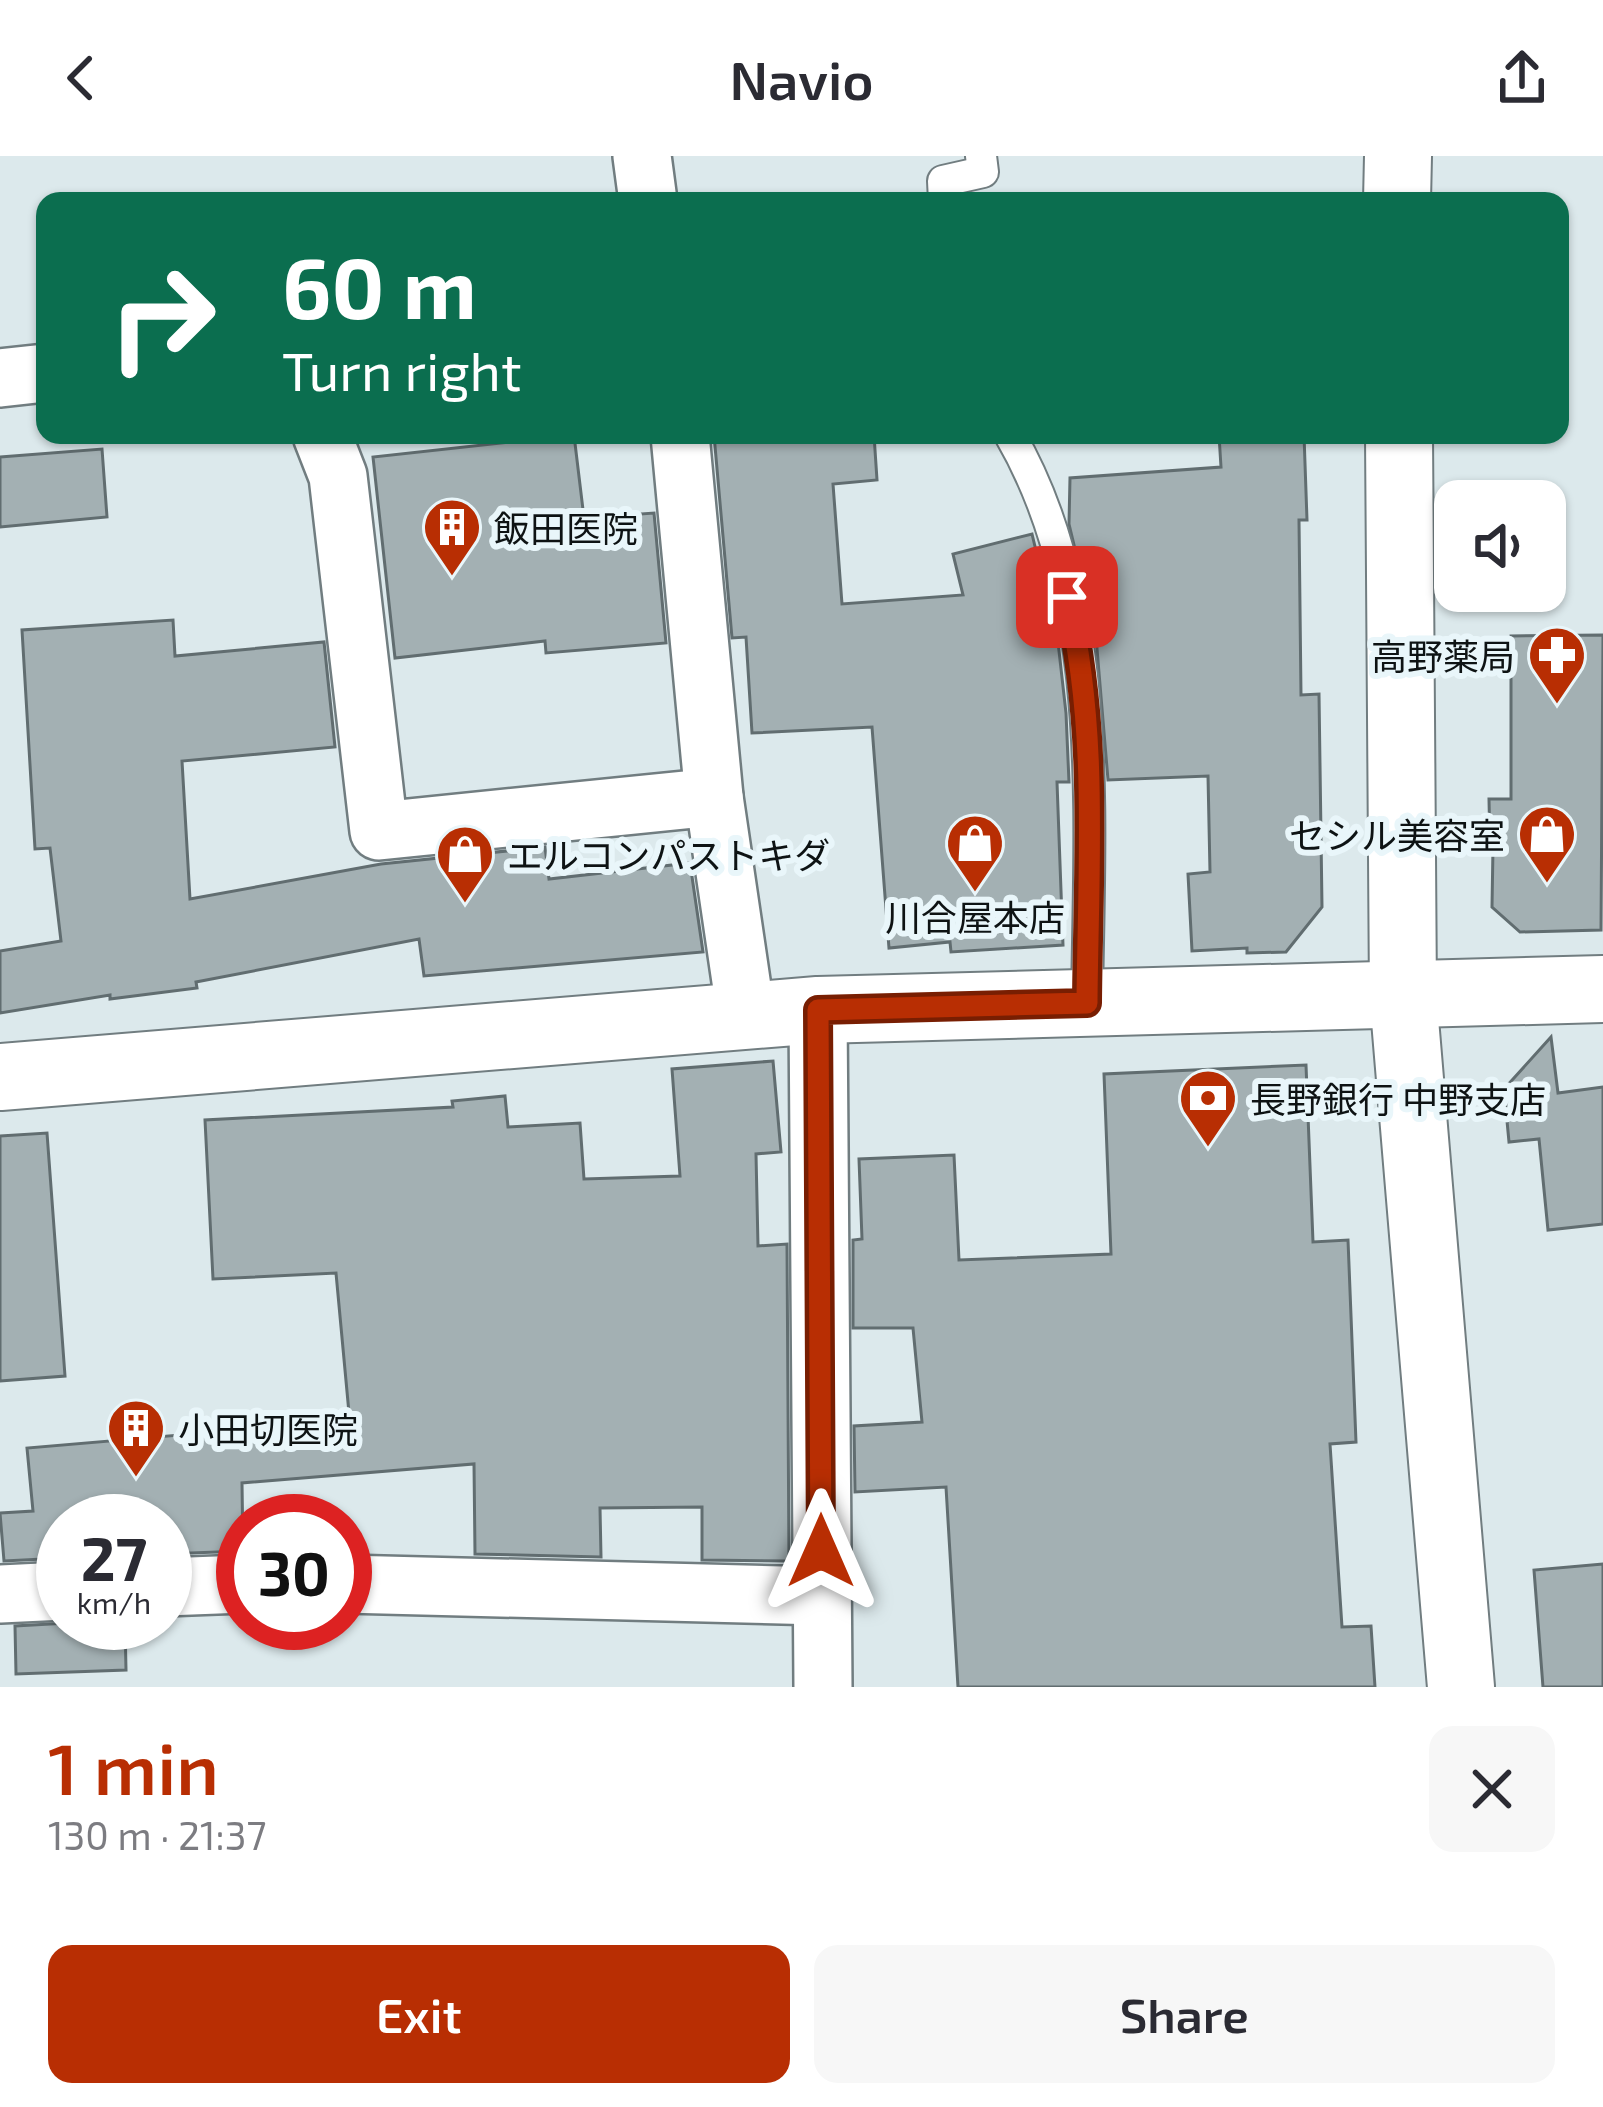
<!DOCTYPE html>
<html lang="en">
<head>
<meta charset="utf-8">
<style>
	:root { --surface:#fff; --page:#f7f7f7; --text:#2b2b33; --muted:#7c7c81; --accent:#b82e03 }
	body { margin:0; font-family:"Exo 2","Noto Sans JP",sans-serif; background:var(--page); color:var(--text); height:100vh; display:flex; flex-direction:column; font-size:45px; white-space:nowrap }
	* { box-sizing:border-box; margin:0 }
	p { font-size:39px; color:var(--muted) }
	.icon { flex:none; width:66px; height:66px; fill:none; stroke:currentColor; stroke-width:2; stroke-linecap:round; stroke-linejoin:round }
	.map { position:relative; height:1531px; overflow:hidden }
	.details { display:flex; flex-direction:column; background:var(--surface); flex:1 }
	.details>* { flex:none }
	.guide { position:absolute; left:36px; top:36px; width:1533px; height:252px; border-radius:24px; box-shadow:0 3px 9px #0004; background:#0b6e4f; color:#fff; overflow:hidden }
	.buttons { position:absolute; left:1434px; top:324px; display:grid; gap:24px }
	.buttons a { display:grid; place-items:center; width:132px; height:132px; border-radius:24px; background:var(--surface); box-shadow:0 3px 9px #0004; font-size:60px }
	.speed { position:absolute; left:36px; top:1338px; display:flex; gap:24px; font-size:60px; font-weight:700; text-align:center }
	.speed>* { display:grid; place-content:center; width:156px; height:156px; border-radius:50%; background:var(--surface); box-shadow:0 3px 9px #0004; line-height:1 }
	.speed small { font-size:30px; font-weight:400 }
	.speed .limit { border:18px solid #d22; background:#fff; color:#111 }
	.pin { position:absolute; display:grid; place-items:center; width:102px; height:102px; color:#fff; margin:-51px; border-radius:24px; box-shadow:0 6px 18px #0006 }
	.me { position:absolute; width:132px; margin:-66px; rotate:0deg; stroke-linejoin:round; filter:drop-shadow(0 0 9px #0008) }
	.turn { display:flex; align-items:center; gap:42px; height:252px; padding:0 48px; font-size:54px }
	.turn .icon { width:156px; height:156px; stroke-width:2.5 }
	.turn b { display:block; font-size:84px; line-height:102px }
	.round { display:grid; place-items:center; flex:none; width:126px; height:126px; border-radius:24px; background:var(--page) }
	.head { display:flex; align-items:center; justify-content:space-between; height:204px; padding:0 48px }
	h1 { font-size:72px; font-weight:600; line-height:90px; color:var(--accent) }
	.action { display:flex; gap:24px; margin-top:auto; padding:24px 48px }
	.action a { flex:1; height:138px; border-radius:24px; background:var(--accent); color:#fff; font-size:48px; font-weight:600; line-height:138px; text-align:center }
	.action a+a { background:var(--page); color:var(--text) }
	header { display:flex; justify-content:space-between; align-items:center; height:156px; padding:0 48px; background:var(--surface); font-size:54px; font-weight:600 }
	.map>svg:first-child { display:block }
</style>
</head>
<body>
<header><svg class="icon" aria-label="back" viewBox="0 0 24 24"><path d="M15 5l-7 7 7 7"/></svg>Navio<svg class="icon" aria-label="share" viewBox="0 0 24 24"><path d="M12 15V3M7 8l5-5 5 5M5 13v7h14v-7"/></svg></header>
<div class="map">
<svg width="1603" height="1531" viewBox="0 0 1603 1531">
	<rect width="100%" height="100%" fill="#dce9ec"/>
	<g fill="#a3b0b3" stroke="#616d70" stroke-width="3">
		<polygon points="574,279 584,362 654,357 666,487 546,497 545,485 395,502 373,301"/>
		<polygon points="714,279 874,279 877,324 833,328 842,448 963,439 953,398 1032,378 1058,486 1066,557 1069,626 1057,626 1063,789 951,796 950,786 889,792 872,571 752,577 746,481 732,482"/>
		<polygon points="1219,279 1304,279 1307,364 1299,364 1301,539 1319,538 1322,751 1286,796 1247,797 1247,792 1192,795 1188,718 1210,716 1208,620 1108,624 1096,481 1069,368 1070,322 1221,311"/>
		<polygon points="102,293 107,361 0,371 0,301"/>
		<polygon points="173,464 175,500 324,486 335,591 182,605 190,743 381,708 545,691 549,723 690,707 703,796 424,820 419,783 196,826 197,832 110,843 110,839 0,857 0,795 61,785 50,692 35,693 22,474"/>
		<polygon points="1603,479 1601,774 1520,776 1492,751 1493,691 1490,691 1489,643 1511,643 1511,480"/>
		<polygon points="1551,881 1558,937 1603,931 1603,1068 1548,1074 1539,983 1509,986 1504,933"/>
		<polygon points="773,905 781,996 756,998 758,1090 787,1088 789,1405 702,1404 702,1351 600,1352 601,1401 475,1398 474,1308 242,1327 243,1395 165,1398 165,1365 63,1365 63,1402 4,1405 0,1357 33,1355 27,1292 251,1273 250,1265 349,1257 336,1117 213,1123 205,964 453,951 452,945 505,940 508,971 580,967 584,1023 680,1020 672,913"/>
		<polygon points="1306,909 1313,1086 1348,1084 1356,1286 1330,1288 1342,1471 1371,1470 1375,1531 958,1531 946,1331 855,1336 854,1270 922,1266 913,1172 853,1172 853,1084 862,1083 859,1003 954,999 959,1104 1111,1098 1104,918"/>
		<polygon points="47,977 65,1220 0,1225 0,980"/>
		<polygon points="1603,1408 1603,1531 1543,1531 1534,1414"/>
		<polygon points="68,1467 125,1467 126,1514 16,1518 15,1470"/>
	</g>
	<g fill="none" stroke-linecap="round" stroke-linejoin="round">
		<defs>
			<g id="service">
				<polyline points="944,45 943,25 983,16 981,0"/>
				<path d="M1010 279C1106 444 1089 663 1087 847"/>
			</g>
			<g id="minor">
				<polyline points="642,0 648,45"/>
				<polyline points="0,222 45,217"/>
				<polyline points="322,279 338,320 379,675 714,641"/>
				<polyline points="680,279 714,641 746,859"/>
				<polyline points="818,854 823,1531"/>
				<polyline points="345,1428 821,1440"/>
				<polyline points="165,1431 243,1428"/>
				<polyline points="0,1438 63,1435"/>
			</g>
			<g id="tertiary">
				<polyline points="1397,45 1398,0"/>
				<polyline points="1399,279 1403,840 1461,1531"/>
				<polyline points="0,921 818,854 1603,833"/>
			</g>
		</defs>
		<use href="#service" stroke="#717d80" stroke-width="34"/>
		<use href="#minor" stroke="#717d80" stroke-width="62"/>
		<use href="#tertiary" stroke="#717d80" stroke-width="70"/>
		<use href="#service" stroke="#fff" stroke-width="30"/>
		<use href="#minor" stroke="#fff" stroke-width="57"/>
		<use href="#tertiary" stroke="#fff" stroke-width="66"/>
	</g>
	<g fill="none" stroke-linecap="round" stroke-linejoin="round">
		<defs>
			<path id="route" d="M821 1395 818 854 1087 847C1088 713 1099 572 1067 441"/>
		</defs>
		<use href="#route" stroke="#781e02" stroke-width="30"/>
		<use href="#route" stroke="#b82e03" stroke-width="21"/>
	</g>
	<defs>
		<symbol id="building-pin" viewBox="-11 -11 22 30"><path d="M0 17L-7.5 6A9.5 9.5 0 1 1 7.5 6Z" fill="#b82e03" stroke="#e9f6fa"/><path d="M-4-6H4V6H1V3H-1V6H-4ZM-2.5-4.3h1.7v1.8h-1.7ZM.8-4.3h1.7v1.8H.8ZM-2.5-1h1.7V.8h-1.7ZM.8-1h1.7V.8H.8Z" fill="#fff"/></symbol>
		<symbol id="pharmacy-pin" viewBox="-11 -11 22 30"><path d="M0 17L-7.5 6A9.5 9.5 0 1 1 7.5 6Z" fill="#b82e03" stroke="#e9f6fa"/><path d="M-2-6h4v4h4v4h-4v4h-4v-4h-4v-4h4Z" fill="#fff"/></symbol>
		<symbol id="shop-pin" viewBox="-11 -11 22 30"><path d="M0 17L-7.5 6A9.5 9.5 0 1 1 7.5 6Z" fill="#b82e03" stroke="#e9f6fa"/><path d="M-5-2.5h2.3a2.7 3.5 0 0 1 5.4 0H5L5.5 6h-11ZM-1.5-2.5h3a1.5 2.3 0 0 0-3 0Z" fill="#fff"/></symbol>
		<symbol id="bank-pin" viewBox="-11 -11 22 30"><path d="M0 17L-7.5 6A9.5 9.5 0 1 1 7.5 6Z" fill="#b82e03" stroke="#e9f6fa"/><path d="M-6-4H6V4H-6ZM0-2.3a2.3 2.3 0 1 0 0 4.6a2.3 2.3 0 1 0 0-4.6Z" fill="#fff"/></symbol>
	</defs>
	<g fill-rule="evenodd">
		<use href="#building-pin" x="419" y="338" width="66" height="90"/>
		<use href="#pharmacy-pin" x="1524" y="466" width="66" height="90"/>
		<use href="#shop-pin" x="1514" y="645" width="66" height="90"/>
		<use href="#shop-pin" x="942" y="654" width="66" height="90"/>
		<use href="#shop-pin" x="432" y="665" width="66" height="90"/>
		<use href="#bank-pin" x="1175" y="909" width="66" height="90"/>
		<use href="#building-pin" x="103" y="1239" width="66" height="90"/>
	</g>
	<g text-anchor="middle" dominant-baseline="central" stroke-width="12" stroke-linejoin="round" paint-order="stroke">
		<g font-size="36" fill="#0e1314" stroke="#e9f6fa" text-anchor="start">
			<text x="494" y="371">飯田医院</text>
			<text x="1515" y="499" text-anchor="end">高野薬局</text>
			<text x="1505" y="678" text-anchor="end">セシル美容室</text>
			<text x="507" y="698">エルコンパストキダ</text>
			<text x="975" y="760" text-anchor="middle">川合屋本店</text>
			<text x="1250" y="942">長野銀行 中野支店</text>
			<text x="178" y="1272">小田切医院</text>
		</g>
	</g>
</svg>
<div class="buttons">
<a><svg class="icon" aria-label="sound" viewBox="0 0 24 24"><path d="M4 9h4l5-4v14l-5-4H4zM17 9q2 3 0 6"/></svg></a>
</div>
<div class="speed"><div>27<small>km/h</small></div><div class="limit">30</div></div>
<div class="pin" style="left:1067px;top:441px;background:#d93025"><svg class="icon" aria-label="arrive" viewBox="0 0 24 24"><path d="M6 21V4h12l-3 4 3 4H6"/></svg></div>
<svg class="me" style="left:821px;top:1395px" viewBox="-20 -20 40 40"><path d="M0-17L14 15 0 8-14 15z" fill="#b82e03" stroke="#fff" stroke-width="4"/></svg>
<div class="guide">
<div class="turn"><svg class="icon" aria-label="right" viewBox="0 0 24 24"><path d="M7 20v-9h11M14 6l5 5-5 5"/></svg><div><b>60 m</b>Turn right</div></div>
</div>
</div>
<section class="details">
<div class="head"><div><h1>1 min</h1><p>130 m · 21:37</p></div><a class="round"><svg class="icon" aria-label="close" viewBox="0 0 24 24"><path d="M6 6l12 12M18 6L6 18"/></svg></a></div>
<div class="action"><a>Exit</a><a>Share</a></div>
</section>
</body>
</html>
